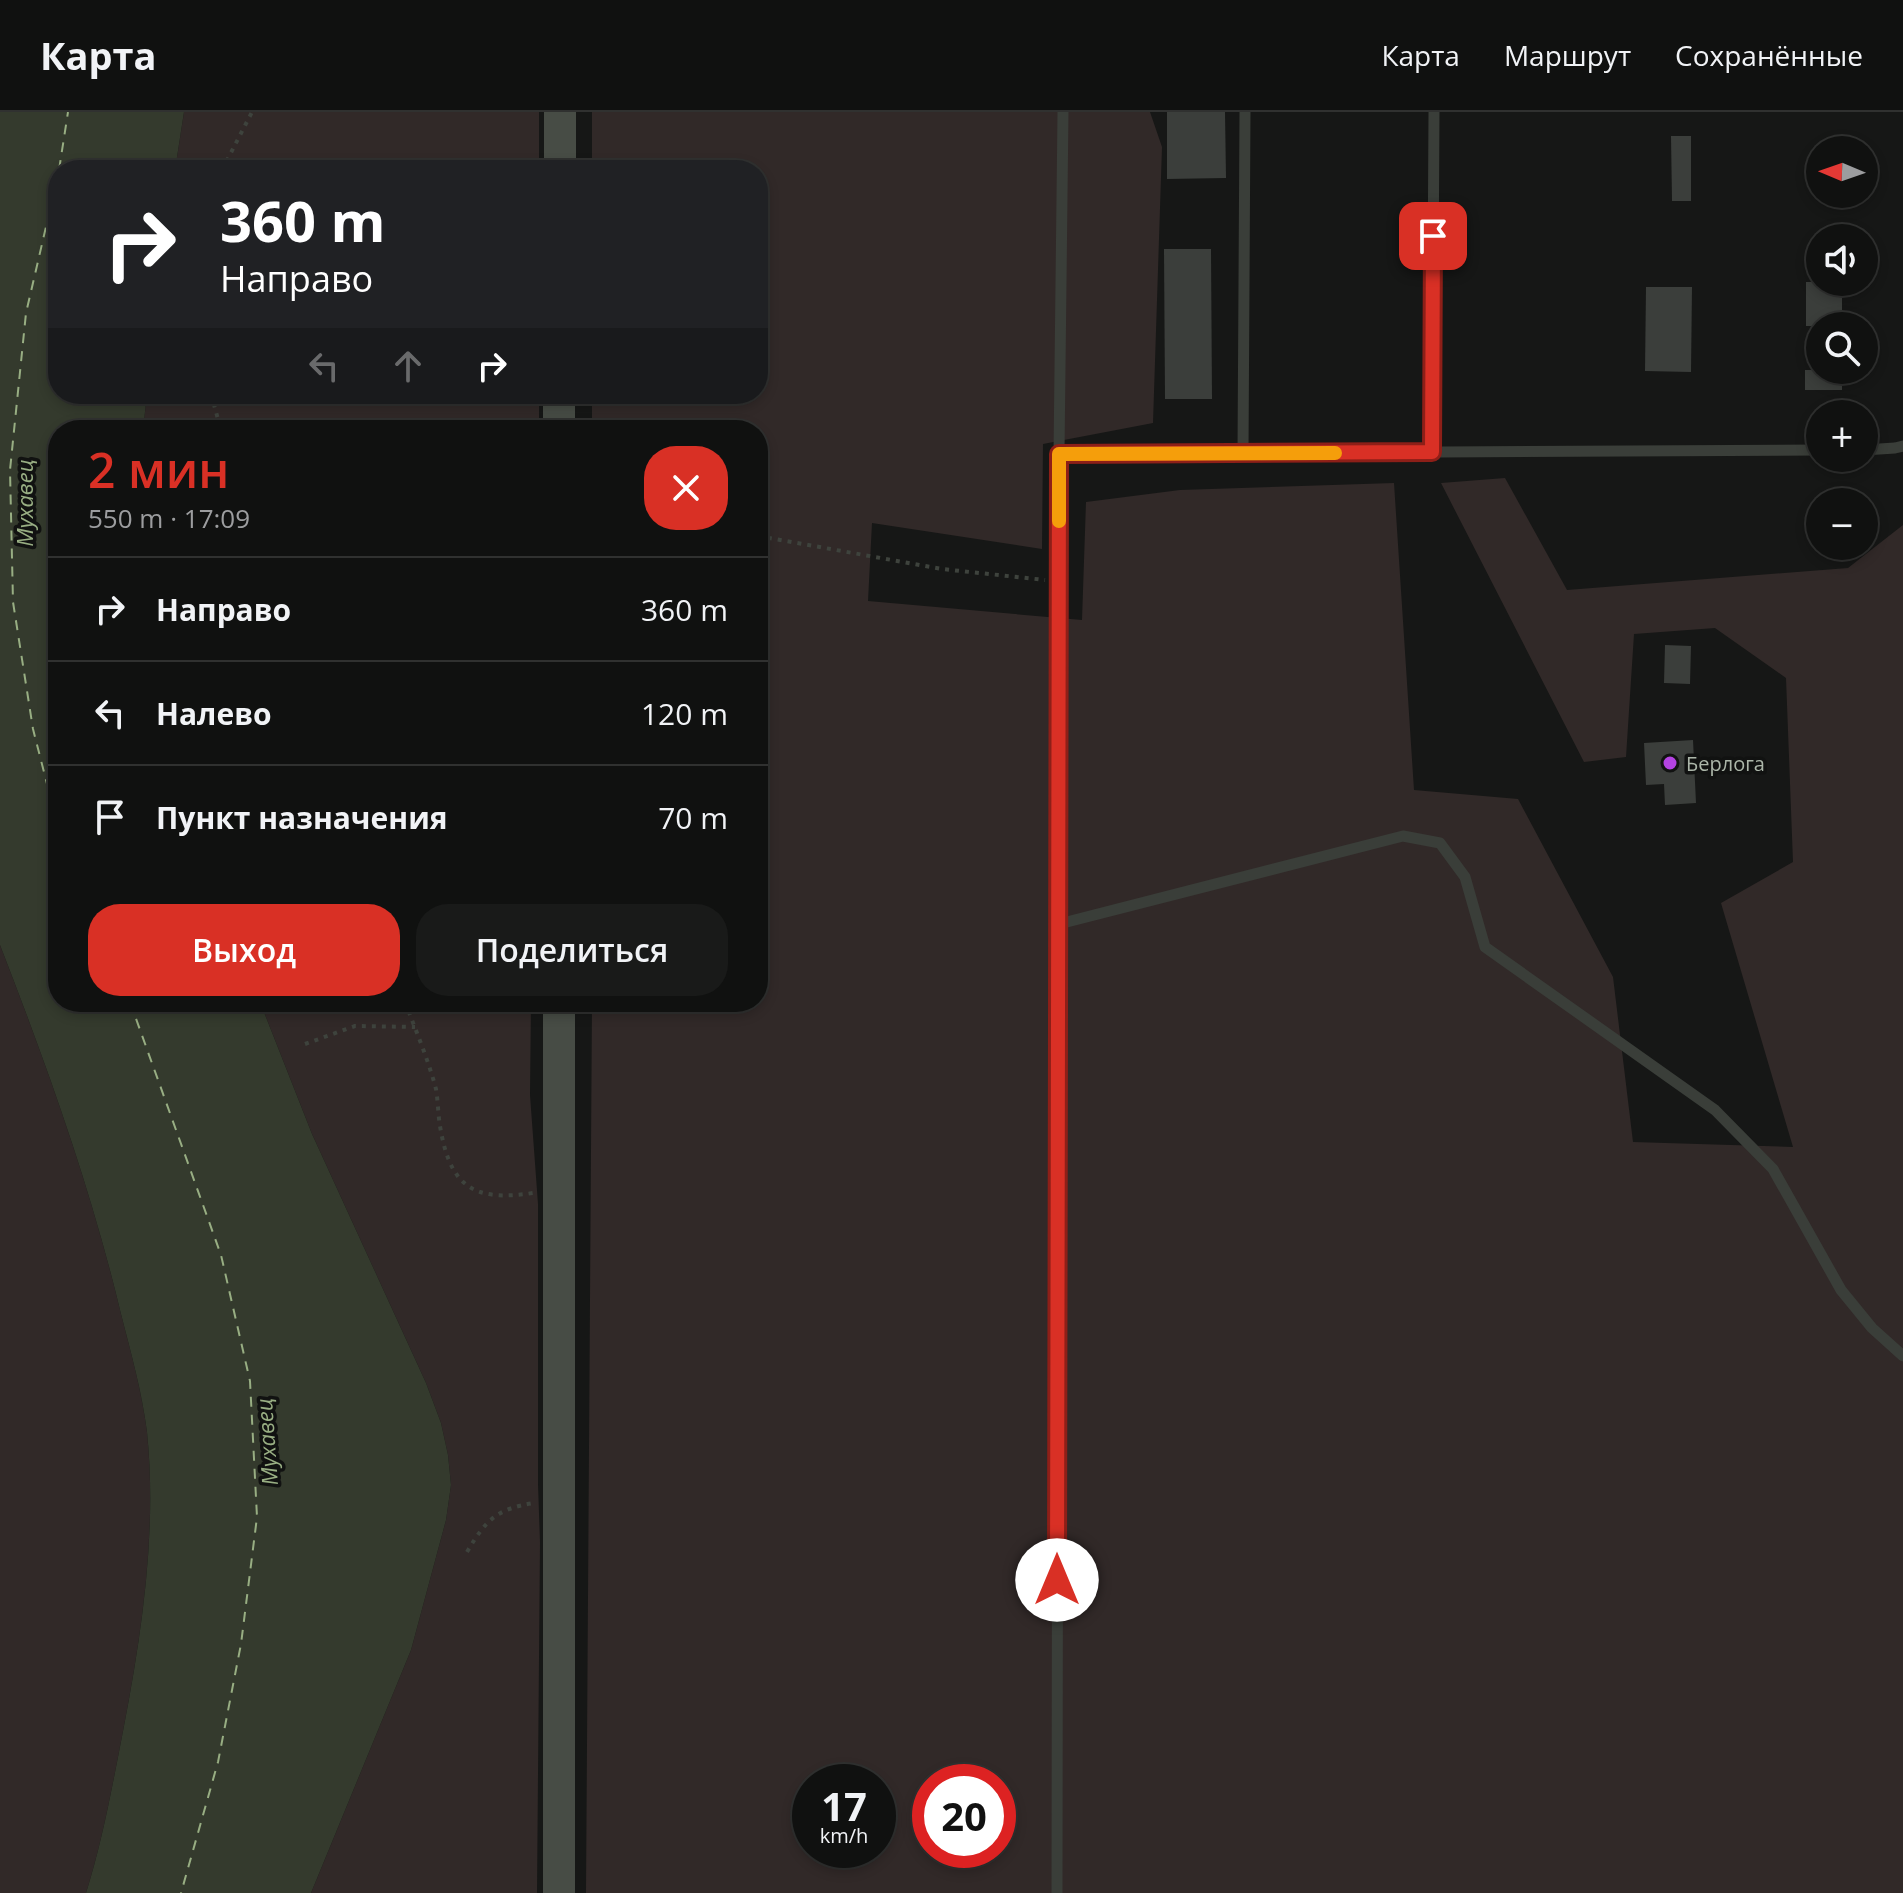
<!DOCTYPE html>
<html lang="ru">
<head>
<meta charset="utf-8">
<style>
	:root { --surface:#101110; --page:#191a19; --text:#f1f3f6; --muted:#9c9d9f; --line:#303130; --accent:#d93025 }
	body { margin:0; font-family:"Open Sans",sans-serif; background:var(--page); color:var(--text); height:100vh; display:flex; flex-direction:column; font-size:30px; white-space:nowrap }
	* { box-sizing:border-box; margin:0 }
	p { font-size:26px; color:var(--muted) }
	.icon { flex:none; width:44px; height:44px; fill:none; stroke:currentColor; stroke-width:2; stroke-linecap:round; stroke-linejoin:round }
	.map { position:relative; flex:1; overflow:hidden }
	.drawer { position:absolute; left:48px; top:308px; width:720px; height:592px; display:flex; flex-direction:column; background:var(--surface); border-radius:32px; box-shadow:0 4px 12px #0003,0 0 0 2px var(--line) }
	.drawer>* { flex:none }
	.top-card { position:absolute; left:48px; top:48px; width:720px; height:244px; border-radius:32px; box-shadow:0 4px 12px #0003,0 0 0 2px var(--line); background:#202124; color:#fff; overflow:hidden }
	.needle { width:52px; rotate:272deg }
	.tools { position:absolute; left:1806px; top:24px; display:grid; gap:16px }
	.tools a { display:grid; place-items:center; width:72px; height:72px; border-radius:50%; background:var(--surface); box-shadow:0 4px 12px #0003,0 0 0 2px var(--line); font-size:40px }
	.speed { position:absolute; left:792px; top:1652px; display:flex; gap:16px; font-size:40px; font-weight:700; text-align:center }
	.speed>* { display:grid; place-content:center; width:104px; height:104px; border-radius:50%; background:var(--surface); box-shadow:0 4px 12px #0003,0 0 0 2px var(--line); line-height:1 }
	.speed small { font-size:20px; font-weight:400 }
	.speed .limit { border:12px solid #d22; background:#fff; color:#111 }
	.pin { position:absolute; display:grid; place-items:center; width:68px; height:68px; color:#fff; margin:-34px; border-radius:16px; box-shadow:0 4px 12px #0006 }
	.me { position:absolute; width:88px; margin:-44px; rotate:0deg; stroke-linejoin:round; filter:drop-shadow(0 0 6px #0008) }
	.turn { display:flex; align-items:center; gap:28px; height:168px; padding:0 40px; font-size:36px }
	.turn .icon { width:104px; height:104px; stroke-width:2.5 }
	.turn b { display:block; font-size:56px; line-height:68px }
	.lanes { display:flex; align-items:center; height:76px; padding:0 40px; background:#0003; justify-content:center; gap:40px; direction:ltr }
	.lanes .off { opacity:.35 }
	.round { display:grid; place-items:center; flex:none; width:84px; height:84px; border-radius:32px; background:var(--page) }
	.headline { display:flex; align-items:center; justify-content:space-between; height:136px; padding:0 40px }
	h1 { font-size:48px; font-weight:600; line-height:60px; color:var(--accent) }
	.action { display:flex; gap:16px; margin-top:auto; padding:16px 40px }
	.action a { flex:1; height:92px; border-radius:32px; background:var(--accent); color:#fff; font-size:32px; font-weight:600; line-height:92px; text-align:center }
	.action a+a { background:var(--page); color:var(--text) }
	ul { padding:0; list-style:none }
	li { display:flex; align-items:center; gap:24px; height:104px; padding:0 40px; border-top:2px solid var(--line) }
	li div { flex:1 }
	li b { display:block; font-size:30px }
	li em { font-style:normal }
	header { display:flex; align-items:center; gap:48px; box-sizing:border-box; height:112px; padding:0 40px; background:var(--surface); border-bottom:2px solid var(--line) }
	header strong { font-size:38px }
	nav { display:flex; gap:44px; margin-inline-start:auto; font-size:28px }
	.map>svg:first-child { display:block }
</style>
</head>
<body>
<header>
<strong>Карта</strong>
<nav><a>Карта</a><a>Маршрут</a><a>Сохранённые</a></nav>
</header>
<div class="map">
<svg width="1903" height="1781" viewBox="0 0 1903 1781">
	<rect width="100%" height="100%" fill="#161716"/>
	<g fill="#312928" fill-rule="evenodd">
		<polygon points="184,0 539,0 539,58 175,58"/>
		<path d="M592 0H1150L1162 35 1153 311 1043 332 1042 437 872 411 868 489 1082 508 1086 390 1180 378 1394 371 1414 678 1518 687 1613 865 1633 1030 1793 1035 1721 791 1793 750 1786 566 1715 516 1634 522 1626 645 1584 650 1441 371 1505 366 1567 478 1848 456 1903 413V1781H586L592 890H758V318H592V282H758V58H592ZM810 1670H878V1738H810ZM930 1670H998V1738H930Z"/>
		<polygon points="147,282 539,282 539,318 143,318"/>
		<path d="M0 833C47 954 91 1076 121 1202 131 1241 142 1280 147 1320 158 1428 139 1539 118 1645 109 1691 100 1737 86 1781H0Z"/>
		<polygon points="260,890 531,890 530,983 538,1092 538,1372 540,1430 537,1781 311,1781 411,1538 446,1408 451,1373 448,1343 441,1311 426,1271 312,1022"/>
	</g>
	<path fill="#343a2d" d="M0 0H184L175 58H58V282H147L143 318H58V890H260L312 1022 426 1271 441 1311 448 1343 451 1373 446 1408 411 1538 311 1781H86C100 1737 109 1691 118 1645 139 1539 158 1428 147 1320 142 1280 131 1241 121 1202 91 1076 47 954 0 833Z"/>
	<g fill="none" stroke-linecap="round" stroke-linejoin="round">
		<g stroke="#98ae83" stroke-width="2" stroke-dasharray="10 8" stroke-linecap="butt">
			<polyline points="59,58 68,0"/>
			<polyline points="58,63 26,201 10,358 13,490 33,617 58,715"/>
			<polyline points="130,890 221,1143 250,1269 257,1405 241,1532 218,1650 181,1781"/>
		</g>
	</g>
	<g fill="#3b3e3b">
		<polygon points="1167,0 1225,0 1226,66 1167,67"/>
		<polygon points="1671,24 1691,24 1691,89 1672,89"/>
		<polygon points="1164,137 1211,137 1212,287 1165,287"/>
		<rect x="1806" y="170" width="36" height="44"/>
		<polygon points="1646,175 1692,175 1691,260 1645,259"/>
		<rect x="1805" y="258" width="37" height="20"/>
		<polygon points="1665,533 1691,534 1690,572 1664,571"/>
		<polygon points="1693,628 1696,691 1665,693 1664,672 1646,673 1644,631"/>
	</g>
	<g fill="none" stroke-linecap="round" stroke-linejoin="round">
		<g stroke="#3e433d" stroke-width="4" stroke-dasharray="4 6" stroke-linecap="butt">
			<polyline points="222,58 252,0"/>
			<polyline points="211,282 221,318"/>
			<polyline points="758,424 942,457 1045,468"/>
			<path d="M405 890C416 919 428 947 436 977 438 989 438 1002 440 1014 450 1075 473 1090 533 1081"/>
			<polyline points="305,932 355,914 415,915"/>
			<path d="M467 1440C486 1408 496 1397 534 1391"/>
		</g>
		<g stroke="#3a3e39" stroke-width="11">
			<polyline points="1864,338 1895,336 1903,334"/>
			<polyline points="1432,340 1434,0"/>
			<polyline points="1243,341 1245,0"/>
			<polyline points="1059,342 1820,338"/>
			<polyline points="1059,812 1403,724 1440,731 1465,765 1485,835 1715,998 1773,1057 1841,1178 1872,1216 1903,1244"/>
			<polyline points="1057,1781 1059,342 1063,0"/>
		</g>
		<g stroke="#474c45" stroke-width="32">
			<polyline points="560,58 560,0"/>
			<polyline points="559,318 559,282"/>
			<polyline points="559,1781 559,890"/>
		</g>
	</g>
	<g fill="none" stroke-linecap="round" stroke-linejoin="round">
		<defs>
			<polyline id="route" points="1057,1468 1059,342 1432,340 1433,124"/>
		</defs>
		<use href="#route" stroke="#8d1f18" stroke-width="20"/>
		<use href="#route" stroke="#d93025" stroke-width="14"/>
		<polyline stroke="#f59e0b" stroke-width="14" points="1059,409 1059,342 1335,341"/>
	</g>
	<circle fill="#b443e2" stroke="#111211" stroke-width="3" cx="1670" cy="651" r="8"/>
	<g text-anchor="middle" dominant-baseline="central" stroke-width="7" stroke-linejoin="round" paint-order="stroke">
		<g font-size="20" fill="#acb6a9" stroke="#111211" text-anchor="start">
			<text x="1686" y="651">Берлога</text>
		</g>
		<g font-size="22" font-style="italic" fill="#98ae83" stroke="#111211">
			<text transform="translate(24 391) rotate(-90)">Мухавец</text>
			<text transform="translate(266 1330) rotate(-94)">Мухавец</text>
		</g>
	</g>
</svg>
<div class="tools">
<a><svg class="needle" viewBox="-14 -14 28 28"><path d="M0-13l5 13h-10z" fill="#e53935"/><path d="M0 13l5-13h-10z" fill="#9c9d9f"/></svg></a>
<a><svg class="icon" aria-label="sound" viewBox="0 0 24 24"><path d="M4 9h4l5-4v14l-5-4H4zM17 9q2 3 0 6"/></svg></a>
<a><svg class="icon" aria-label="search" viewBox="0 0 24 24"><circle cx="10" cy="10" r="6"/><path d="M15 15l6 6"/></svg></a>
<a>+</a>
<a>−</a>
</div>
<div class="speed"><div>17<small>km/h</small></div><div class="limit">20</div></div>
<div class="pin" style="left:1433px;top:124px;background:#d93025"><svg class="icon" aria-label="arrive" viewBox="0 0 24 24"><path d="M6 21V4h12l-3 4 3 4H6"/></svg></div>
<svg class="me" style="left:1057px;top:1468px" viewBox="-20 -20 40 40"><circle r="19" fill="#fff"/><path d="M0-13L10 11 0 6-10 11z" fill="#d93025"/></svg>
<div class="top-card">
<div class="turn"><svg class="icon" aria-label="right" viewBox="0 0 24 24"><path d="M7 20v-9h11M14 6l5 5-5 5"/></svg><div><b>360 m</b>Направо</div></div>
<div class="lanes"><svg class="icon off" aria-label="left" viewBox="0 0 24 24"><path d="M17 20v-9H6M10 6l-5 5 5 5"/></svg><svg class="icon off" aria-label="ahead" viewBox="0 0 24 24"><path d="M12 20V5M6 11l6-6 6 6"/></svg><svg class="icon" aria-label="right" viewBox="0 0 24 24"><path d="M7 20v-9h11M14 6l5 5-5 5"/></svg></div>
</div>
<section class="drawer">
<div class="headline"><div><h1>2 мин</h1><p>550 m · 17:09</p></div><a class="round" style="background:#d93025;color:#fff"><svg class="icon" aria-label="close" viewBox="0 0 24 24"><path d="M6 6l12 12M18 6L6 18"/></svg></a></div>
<ul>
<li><svg class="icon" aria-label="right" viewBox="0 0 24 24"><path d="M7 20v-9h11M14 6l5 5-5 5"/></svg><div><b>Направо</b></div><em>360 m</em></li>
<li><svg class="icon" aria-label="left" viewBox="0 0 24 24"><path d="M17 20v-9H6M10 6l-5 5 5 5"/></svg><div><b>Налево</b></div><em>120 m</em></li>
<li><svg class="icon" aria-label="arrive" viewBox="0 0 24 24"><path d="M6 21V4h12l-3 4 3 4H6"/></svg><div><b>Пункт назначения</b></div><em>70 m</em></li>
</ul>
<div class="action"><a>Выход</a><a>Поделиться</a></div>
</section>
</div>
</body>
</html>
